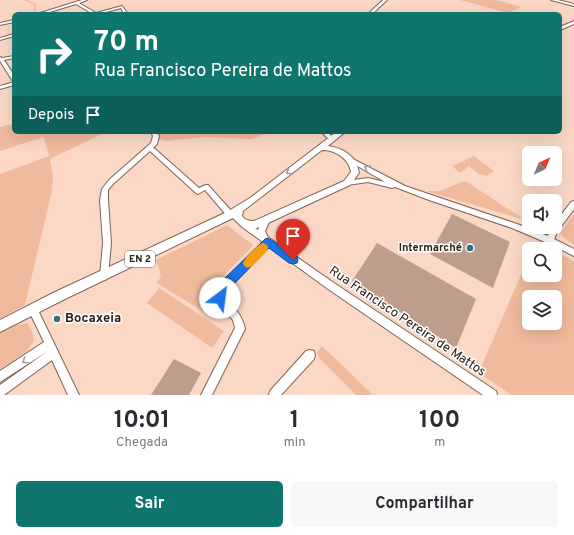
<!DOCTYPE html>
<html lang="pt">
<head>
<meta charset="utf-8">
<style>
	:root { --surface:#fff; --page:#f7f7f7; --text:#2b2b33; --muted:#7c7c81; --accent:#0f766e }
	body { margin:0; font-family:Overpass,sans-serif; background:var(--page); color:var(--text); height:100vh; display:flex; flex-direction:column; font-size:15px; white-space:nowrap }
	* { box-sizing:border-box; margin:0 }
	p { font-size:13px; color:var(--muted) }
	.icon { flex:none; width:22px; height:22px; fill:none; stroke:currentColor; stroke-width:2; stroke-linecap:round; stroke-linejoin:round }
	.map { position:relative; height:395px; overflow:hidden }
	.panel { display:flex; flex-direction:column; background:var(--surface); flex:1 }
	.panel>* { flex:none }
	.top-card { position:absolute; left:12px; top:12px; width:550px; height:122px; border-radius:6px; box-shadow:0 4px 16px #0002; background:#0f766e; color:#fff; overflow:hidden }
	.needle { width:26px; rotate:44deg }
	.tools { position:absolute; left:522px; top:146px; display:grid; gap:8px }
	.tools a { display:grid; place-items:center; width:40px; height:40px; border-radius:6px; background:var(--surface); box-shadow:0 4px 16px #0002; font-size:20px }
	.pin { position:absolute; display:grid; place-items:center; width:34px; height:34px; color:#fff; margin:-41px -17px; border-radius:50% 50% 50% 0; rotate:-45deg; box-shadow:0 0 4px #0007 }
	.pin .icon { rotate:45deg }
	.me { position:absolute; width:44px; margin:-22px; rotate:30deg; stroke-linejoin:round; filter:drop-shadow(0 0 3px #0008) }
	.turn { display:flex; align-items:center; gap:14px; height:84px; padding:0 16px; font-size:18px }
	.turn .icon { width:52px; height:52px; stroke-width:2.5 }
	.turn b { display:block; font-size:28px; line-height:34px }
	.then { display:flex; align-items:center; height:38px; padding:0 16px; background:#0003; gap:8px; font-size:15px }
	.eta { display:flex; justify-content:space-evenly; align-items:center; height:68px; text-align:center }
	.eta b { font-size:24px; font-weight:700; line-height:28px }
	.primary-button { display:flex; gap:8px; margin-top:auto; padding:8px 16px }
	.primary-button a { flex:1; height:46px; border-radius:6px; background:var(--accent); color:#fff; font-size:16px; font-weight:700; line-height:46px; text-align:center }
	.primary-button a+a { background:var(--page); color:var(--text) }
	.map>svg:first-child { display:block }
</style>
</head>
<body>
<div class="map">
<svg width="574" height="395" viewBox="0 0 574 395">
	<rect width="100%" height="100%" fill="#fbd8c6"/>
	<g fill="#f0ba9d" fill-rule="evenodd">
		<polygon points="460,0 497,0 521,7 508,13"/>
		<polygon points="14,114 14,132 106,132 50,159 53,176 52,191 25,305 0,319 0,174 49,156 44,137 0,151 0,127 13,124 12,115"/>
		<polygon points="158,132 270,132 252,139 204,137 165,141 163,139 159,141"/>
		<polygon points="474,156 494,171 486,176 482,174 480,175 469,166 460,173 452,166"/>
		<polygon points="461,182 467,182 525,220 426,191 440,191"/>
		<polygon points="574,214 574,245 563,237 560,233"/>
		<polygon points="227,225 253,245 252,247 210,289 215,299 214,304 204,312 157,283 161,276 156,260"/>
		<path d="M555 251 574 261V395H511L482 375V365L529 256V275H555ZM529 297H555V323H529Z"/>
		<polygon points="159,288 224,331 212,348 147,303"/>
		<polygon points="27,323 32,331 34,341 25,353 0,369 0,333 14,326"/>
		<polygon points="322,346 373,395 356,395 319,358 317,353"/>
	</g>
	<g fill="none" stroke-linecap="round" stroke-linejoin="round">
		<polyline stroke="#fdaa7d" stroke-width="1" points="25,0 35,4 35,13"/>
	</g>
	<g fill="#bd9d8c">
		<polygon points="452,214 510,242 493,288 430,254"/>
		<polygon points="377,243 476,299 456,348 352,281"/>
		<polygon points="174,359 201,373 189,395 151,395"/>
	</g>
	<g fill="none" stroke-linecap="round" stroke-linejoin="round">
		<defs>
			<g id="minor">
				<polygon points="82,0 87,0 79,3 96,13 122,6 128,14 124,14 121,8 99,14 93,14 76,4 43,14 37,14"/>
				<polygon points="383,0 387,0 372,14 368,14"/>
				<polygon points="14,20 14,22 0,25 0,23"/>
				<polygon points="14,34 14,36 0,40 0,38"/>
				<polygon points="14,56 14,58 4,60 14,75 14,80 12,80 0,61 0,57 2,58"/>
				<polygon points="14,82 14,85 0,89 0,86"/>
				<polygon points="151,132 157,132 159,136 157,144 153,148 155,149 199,188 206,185 208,185 235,215 234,217 228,217 205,190 198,194 196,193 150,151 113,184 108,190 108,200 111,243 108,276 107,279 104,280 101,279 100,276 103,243 100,200 102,189 109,180 151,143 153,136"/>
				<polygon points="321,132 327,132 335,139 334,140 330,140"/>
				<polygon points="349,157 405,186 517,224 548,236 551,228 555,227 555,223 571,202 574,201 574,209 557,232 554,239 574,249 574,256 552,245 512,228 429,200 395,187 392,188 368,182 347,185 345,185 344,183 345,181 368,178 385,182 347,160 346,159"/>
				<path d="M266 217 269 218 270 220 265 231 268 237 334 283 496 391 497 395H483L328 289 269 246 227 290C222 301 233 306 239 314 242 319 244 323 245 329L212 395H201L235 328 233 320 221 307 217 299V293L221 284 263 242 242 227 241 225 242 223 245 222 258 230 263 218Z"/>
				<polygon points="33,305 36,306 79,395 68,395 52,360 4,395 0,395 0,385 48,351 0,382 0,371 44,342 28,309 30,306"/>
				<polygon points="310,350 314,351 315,355 314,359 281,395 269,395 270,391 306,351"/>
			</g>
			<g id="major">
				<polygon points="551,0 558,0 574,4 574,6"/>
				<polygon points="574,21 574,24 560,30 560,27"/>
				<path d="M336 132H345L328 146C344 148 357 157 359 173L350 185 255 229 241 226 233 218 63 300 0 332V320L55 292 227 212 250 198ZM322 150C336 150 349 159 351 172L344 181 254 221C249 221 245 220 242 216L243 211Z"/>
			</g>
		</defs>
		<use href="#minor" stroke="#826454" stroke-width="2"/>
		<use href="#major" stroke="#826454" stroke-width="2"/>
		<use href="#minor" fill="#fff" fill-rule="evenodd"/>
		<use href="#major" fill="#fff" fill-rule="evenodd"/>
	</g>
	<defs><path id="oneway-chevron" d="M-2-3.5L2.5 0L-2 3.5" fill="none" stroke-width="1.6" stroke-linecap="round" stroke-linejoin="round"/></defs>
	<g stroke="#a09b98">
		<use href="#oneway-chevron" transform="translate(367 168) rotate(-150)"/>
		<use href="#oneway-chevron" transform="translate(289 172) rotate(142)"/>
		<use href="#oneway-chevron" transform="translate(25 361) rotate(146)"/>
	</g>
	<polygon fill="#1a73e8" stroke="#114b97" points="268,238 297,256 298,260 297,263 293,264 289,263 269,248 228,290 224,302 220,304 216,302 214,293 220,283 265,239"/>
	<path fill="#f59e0b" d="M263 243 267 245 268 248 267 251 252 266 248 268 244 266 243 263C246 256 256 246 263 243Z"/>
	<g fill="#2a7477" stroke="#fff" stroke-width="1.5">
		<circle cx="470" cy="248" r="4"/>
		<circle cx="57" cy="319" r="4"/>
	</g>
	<g text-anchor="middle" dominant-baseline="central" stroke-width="3" stroke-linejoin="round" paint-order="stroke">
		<rect fill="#fff" stroke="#6c635e" stroke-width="1" x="125" y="251" width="30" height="16" rx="3"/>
		<g font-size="10" font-weight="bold" fill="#2d2019">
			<text x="140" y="259">EN 2</text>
		</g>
		<g font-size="11" font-weight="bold" fill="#2d2019" stroke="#fff" text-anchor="end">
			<text x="462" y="248">Intermarché</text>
		</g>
		<g font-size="13" font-weight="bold" fill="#2d2019" stroke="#fff" text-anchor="start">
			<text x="65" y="319">Bocaxeia</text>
		</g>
		<g font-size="13" fill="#2d2019" stroke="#fff">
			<text transform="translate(407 322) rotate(34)">Rua Francisco Pereira de Mattos</text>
		</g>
	</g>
</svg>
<div class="tools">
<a><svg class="needle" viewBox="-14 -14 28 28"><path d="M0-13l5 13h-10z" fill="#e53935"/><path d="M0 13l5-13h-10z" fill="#7c7c81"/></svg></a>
<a><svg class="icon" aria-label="sound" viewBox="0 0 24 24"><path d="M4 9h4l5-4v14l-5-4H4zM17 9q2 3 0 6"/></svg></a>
<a><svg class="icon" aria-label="search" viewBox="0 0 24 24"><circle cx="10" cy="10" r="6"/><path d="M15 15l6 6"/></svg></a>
<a><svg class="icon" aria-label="layers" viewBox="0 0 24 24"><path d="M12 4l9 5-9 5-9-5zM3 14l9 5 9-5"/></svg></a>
</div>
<div class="pin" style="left:293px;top:260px;background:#d93025"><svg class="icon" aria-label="arrive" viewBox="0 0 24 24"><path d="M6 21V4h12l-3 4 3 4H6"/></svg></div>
<svg class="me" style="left:220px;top:298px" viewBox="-20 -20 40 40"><circle r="19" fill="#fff"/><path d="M0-13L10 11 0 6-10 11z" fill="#1a73e8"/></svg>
<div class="top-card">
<div class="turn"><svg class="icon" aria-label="right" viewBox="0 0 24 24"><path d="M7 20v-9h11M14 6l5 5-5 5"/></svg><div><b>70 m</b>Rua Francisco Pereira de Mattos</div></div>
<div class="then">Depois<svg class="icon" aria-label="arrive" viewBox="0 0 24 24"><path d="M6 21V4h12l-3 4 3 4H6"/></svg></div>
</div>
</div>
<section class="panel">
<div class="eta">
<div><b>10:01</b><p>Chegada</p></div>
<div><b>1</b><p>min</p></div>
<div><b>100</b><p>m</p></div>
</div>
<div class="primary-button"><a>Sair</a><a>Compartilhar</a></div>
</section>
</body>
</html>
